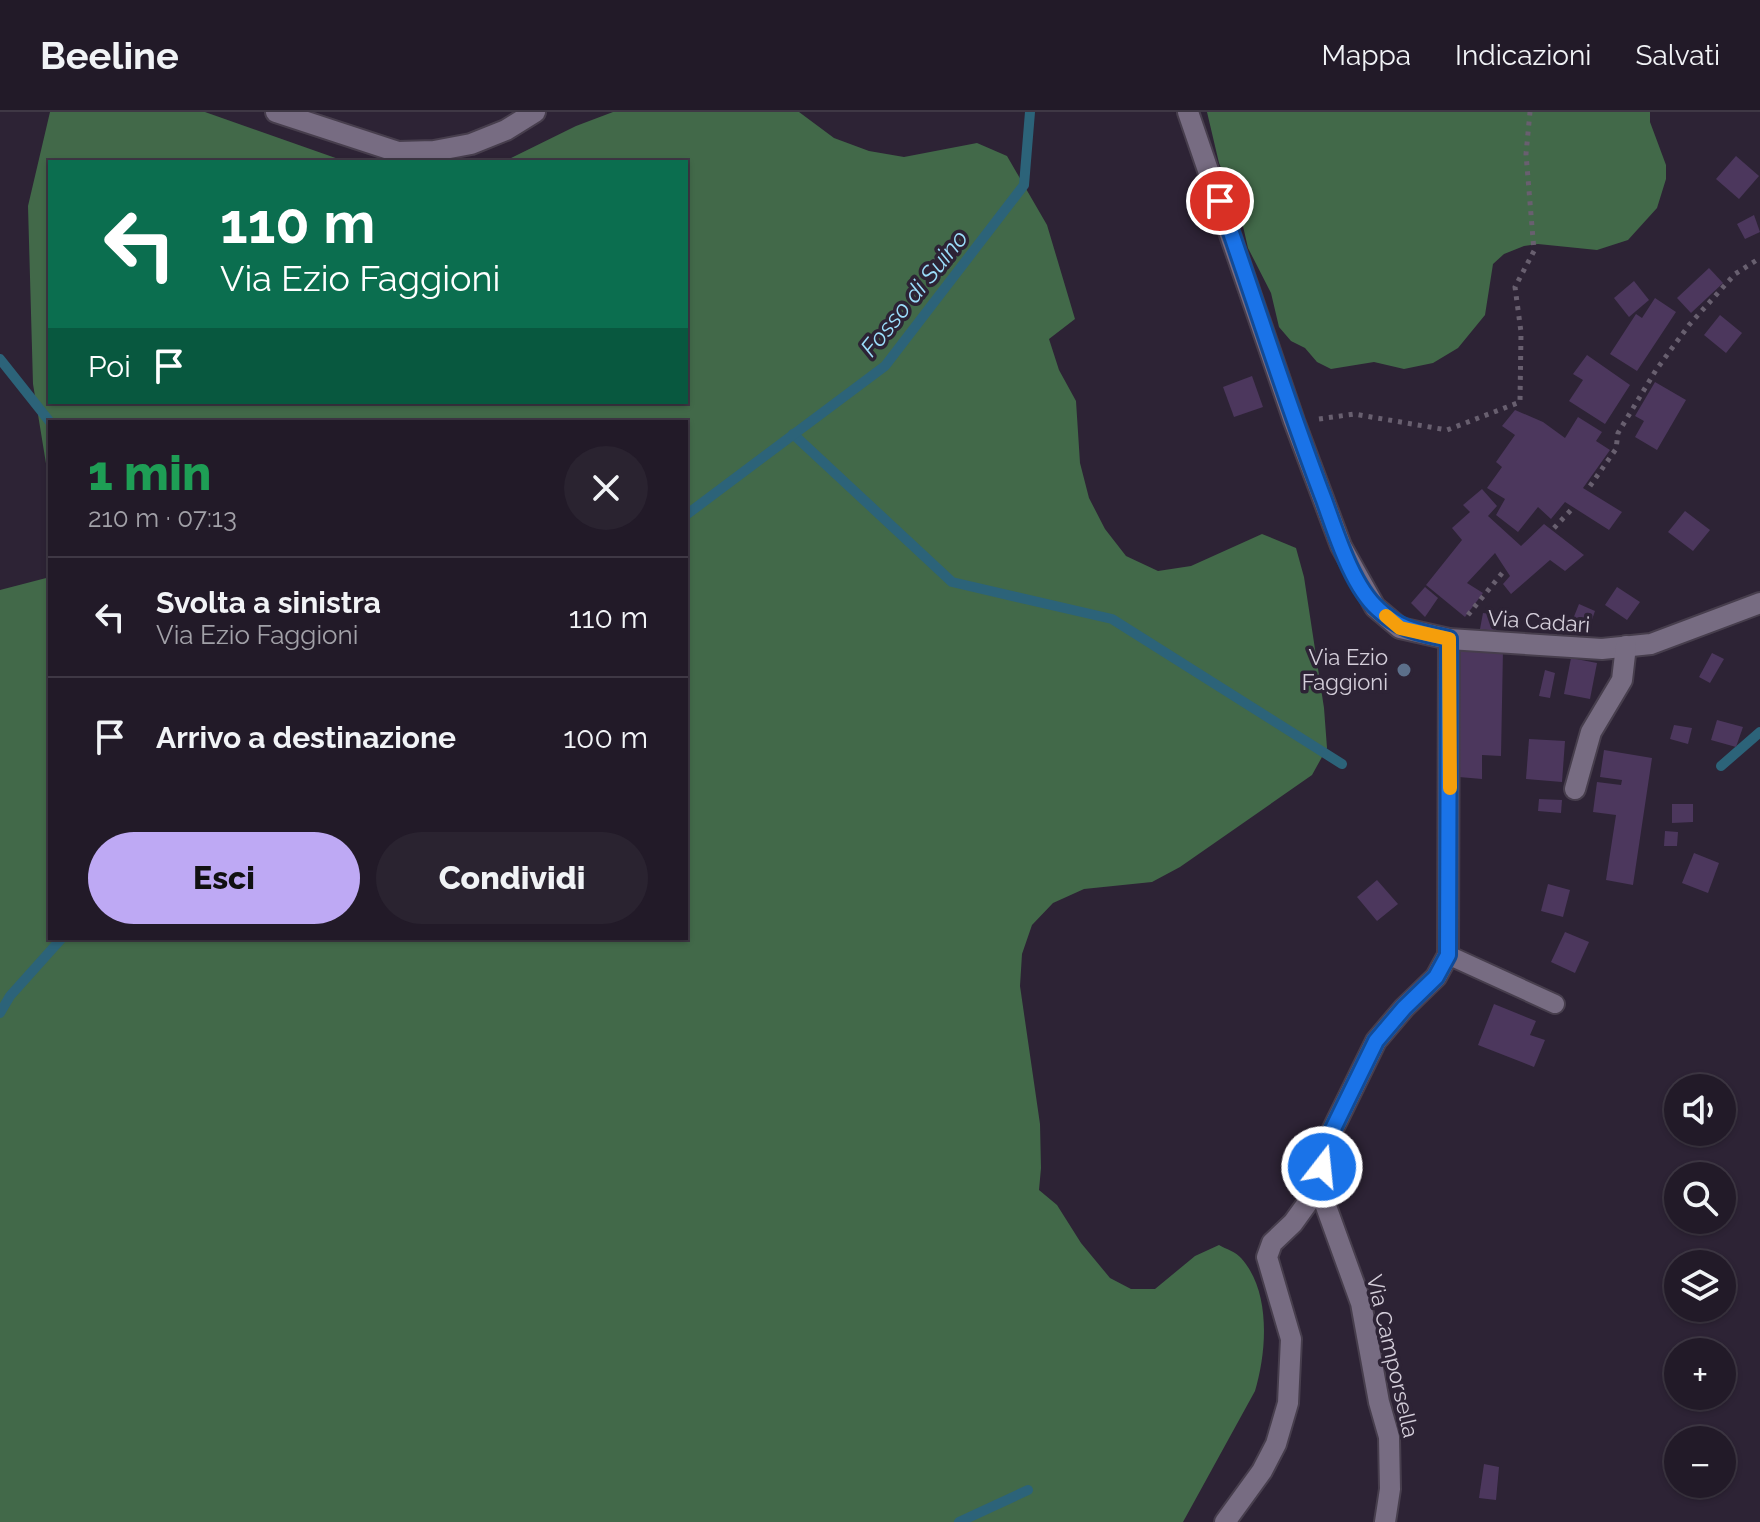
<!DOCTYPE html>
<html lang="it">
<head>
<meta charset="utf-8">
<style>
	:root { --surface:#221a28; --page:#2a2330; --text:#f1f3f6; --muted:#a2a1a8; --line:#3f3845; --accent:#bea9f4 }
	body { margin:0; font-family:Raleway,sans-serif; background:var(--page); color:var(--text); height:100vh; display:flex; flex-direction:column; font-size:30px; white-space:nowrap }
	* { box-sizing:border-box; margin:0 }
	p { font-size:26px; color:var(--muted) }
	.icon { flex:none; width:44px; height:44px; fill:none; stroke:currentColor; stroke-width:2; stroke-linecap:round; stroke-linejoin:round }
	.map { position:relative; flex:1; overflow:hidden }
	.panel { position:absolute; left:48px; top:308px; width:640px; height:520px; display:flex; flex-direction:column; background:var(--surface); border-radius:0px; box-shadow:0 2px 6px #0004,0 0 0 2px var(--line) }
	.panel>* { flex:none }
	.banner { position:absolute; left:48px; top:48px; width:640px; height:244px; border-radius:0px; box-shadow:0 2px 6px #0004,0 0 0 2px var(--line); background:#0b6e4f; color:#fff; overflow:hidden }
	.fabs { position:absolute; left:1664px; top:962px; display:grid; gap:16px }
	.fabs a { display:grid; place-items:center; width:72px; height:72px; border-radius:50%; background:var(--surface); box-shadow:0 2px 6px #0004,0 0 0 2px var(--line); font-size:40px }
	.pin { position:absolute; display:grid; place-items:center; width:68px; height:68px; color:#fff; margin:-34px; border:4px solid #fff; border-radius:50%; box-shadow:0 2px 8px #0007 }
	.me { position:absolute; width:88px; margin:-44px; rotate:16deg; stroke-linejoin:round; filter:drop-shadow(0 0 6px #0008) }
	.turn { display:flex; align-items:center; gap:28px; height:168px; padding:0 40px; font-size:36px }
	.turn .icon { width:104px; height:104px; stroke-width:2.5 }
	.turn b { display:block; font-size:56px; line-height:68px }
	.then { display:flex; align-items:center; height:76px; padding:0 40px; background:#0003; gap:16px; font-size:30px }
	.round { display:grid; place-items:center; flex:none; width:84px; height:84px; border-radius:42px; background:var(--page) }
	.summary { display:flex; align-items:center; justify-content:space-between; height:136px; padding:0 40px }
	h1 { font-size:48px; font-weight:800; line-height:60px; color:#1e9e55 }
	.primary-button { display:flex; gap:16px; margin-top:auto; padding:16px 40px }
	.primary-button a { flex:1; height:92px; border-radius:48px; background:var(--accent); color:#111; font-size:32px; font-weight:800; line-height:92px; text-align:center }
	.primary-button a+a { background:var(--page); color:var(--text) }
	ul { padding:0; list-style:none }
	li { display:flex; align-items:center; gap:24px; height:120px; padding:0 40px; border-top:2px solid var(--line) }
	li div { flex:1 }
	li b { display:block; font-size:30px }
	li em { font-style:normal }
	header { display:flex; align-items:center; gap:48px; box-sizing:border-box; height:112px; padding:0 40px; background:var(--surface); border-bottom:2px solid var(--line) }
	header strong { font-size:38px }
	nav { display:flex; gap:44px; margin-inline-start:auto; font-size:28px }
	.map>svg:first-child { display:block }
</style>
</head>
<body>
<header>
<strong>Beeline</strong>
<nav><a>Mappa</a><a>Indicazioni</a><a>Salvati</a></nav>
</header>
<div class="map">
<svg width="1760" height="1410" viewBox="0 0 1760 1410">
	<rect width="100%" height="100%" fill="#2d2335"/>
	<g fill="#426949">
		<path d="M50 0H205L347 50H50V290H686V50H503L576 14 613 0H799L834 26 869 39 904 45 977 31 1007 44 1047 113 1075 207 1049 227 1059 258 1076 289 1080 351 1089 386 1105 417 1126 444 1158 459 1191 454 1262 422 1296 436 1304 465 1324 596 1327 636 1312 663 1180 755 1152 770 1084 777 1053 791 1032 813 1022 842 1020 874 1040 1012 1041 1056 1039 1078 1057 1093 1081 1131 1110 1166 1131 1177H1155L1195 1144 1219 1133C1226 1137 1236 1140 1241 1146 1271 1179 1267 1239 1255 1279L1183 1410H0V478L50 465V826H686V310H50V376L33 272 28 94Z"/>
		<polygon points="1207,0 1650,0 1650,10 1666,53 1666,67 1657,96 1628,128 1597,138 1538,132 1524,134 1504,142 1493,152 1485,203 1458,236 1433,251 1404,257 1374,250 1331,257 1317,250 1305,236 1291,229 1279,215 1271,181 1248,136 1240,101 1219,51"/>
	</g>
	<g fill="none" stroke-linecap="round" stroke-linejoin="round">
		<g stroke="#2c6379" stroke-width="10">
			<polyline points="0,247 50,310"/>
			<polyline points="793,322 952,470 1112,507 1342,652"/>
			<polyline points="686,403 885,254 1024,73 1030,0"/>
			<polyline points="1721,654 1760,620"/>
			<polyline points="0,901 10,884 62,826"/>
			<polyline points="959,1410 1028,1378"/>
		</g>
	</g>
	<g fill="#4c375d">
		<polygon points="1736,44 1759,64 1739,87 1716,67"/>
		<polygon points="1754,103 1760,120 1745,127 1737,112"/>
		<polygon points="1709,156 1723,171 1691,201 1677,186"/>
		<polygon points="1634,169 1649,188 1629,205 1614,186"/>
		<polygon points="1655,186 1676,200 1637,259 1610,242 1636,202 1642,206"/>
		<polygon points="1720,203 1742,221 1726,241 1704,223"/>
		<polygon points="1587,243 1630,273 1605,312 1569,289 1583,268 1573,262"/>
		<polygon points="1252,264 1263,295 1234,305 1223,275"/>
		<polygon points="1655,270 1686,288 1657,338 1635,325 1644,309 1635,304"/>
		<polygon points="1515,298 1543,310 1565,326 1578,305 1602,320 1596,329 1610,338 1583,376 1622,400 1609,418 1565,390 1551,407 1538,395 1518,420 1496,403 1505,387 1487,376 1502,355 1496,350 1515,323 1502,314"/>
		<polygon points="1482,377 1497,394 1488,404 1521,434 1544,412 1584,443 1565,459 1550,448 1511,482 1503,472 1510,464 1495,441 1467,471 1483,481 1465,505 1426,473 1462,428 1452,416 1470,400 1463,393"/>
		<polygon points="1685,399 1710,418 1693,439 1668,420"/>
		<polygon points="1425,475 1438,486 1425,505 1411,491"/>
		<polygon points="1617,475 1640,490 1627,508 1605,493"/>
		<polygon points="1579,492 1595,499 1588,519 1571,512"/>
		<polygon points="1483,501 1498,503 1496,519 1480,517"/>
		<polygon points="1461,536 1503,537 1501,644 1482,643 1482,667 1459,665"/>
		<polygon points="1712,541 1724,547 1710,571 1699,565"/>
		<polygon points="1571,546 1597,551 1590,587 1564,582"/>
		<polygon points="1545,558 1555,561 1550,586 1539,584"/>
		<polygon points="1717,608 1743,615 1736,635 1711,628"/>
		<polygon points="1674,613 1692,616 1688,632 1670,627"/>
		<polygon points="1529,627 1565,629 1562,670 1526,667"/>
		<polygon points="1604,638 1652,646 1633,773 1606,768 1616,703 1593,700 1597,670 1621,673 1622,668 1600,665"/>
		<polygon points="1539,687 1562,688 1561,701 1538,699"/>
		<polygon points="1672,692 1693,692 1693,710 1672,711"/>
		<polygon points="1665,719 1678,720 1677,734 1664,734"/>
		<polygon points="1694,741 1719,751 1708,781 1682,771"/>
		<polygon points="1377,768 1398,792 1377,809 1357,785"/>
		<polygon points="1548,772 1570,778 1563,805 1541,799"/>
		<polygon points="1565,820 1589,830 1575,861 1551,850"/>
		<polygon points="1494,892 1536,909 1530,923 1545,928 1534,955 1478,933"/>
		<polygon points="1484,1352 1499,1355 1496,1388 1479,1386"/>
	</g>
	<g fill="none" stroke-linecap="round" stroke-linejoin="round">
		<defs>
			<polyline id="lane" points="1448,843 1555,892"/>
			<g id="street">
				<polyline points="276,0 398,40 434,39 471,32 506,18 535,0"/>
				<polyline points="1188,0 1294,309 1341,434 1375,495 1400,516 1449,527 1602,537 1651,532 1760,491"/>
				<polyline points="1575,677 1591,620 1622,568 1626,534"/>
				<polyline points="1225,1410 1262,1359 1276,1332 1288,1291 1291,1227 1267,1145 1272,1131 1293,1111 1319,1075"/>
				<polyline points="1385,1410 1390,1377 1389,1325 1379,1290 1361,1191 1319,1075 1329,1025 1376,929 1404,896 1436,865 1448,843 1449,527"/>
			</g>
		</defs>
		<use href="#lane" stroke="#473e4d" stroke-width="22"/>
		<use href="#street" stroke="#473e4d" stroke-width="24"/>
		<g stroke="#685f6f" stroke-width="5" stroke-dasharray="4 6" stroke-linecap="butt">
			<polyline points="1319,307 1354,302 1447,318 1520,290 1521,220 1515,175 1534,139 1526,42 1530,0"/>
			<polyline points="1590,374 1616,337 1618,321 1656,258 1689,213 1735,162 1760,146"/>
			<polyline points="1554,416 1571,398"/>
			<polyline points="1468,503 1503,460"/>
		</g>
		<use href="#lane" stroke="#776c82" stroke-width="18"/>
		<use href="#street" stroke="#776c82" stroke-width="20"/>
	</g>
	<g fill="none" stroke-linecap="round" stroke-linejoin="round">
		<defs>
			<path id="route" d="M1220 89C1255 188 1286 289 1324 388 1336 421 1352 474 1378 497 1401 519 1419 520 1449 527L1448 843 1436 865 1404 896 1376 929 1329 1025 1322 1055"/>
		</defs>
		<use href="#route" stroke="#114b97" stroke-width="20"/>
		<use href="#route" stroke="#1a73e8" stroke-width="14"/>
		<polyline stroke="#f59e0b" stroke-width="14" points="1386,504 1400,516 1449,527 1450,676"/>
	</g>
	<circle fill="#5c6f8a" stroke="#2d2335" stroke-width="3" cx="1404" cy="558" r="8"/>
	<g text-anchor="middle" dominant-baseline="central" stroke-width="7" stroke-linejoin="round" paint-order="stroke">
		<g font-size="22" fill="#d4ceda" stroke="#2d2335">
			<text transform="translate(1539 509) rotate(4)">Via Cadari</text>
			<text transform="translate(1393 1244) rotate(77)">Via Camporsella</text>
		</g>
		<g font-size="22" fill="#d4ceda" stroke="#2d2335" text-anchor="end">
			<text x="1388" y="545">Via Ezio<tspan x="1388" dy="25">Faggioni</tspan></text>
		</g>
		<g font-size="24" font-style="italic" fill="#9bddfa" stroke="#2d2335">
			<text transform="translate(914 181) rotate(-51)">Fosso di Suino</text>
		</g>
	</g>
</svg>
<div class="fabs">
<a><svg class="icon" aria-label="sound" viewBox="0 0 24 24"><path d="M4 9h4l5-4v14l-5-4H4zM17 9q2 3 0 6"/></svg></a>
<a><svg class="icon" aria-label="search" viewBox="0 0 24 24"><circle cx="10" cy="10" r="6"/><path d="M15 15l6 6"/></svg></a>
<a><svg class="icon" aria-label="layers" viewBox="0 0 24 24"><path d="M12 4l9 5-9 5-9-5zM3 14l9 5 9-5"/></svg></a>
<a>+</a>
<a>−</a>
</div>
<div class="pin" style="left:1220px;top:89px;background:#d93025"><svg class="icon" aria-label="arrive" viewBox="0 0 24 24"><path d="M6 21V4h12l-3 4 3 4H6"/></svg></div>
<svg class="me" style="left:1322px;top:1055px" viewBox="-20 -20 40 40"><circle r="17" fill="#1a73e8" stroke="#fff" stroke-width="3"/><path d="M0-11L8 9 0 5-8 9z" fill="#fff"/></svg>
<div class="banner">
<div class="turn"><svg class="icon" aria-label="left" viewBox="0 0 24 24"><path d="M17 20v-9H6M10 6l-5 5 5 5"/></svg><div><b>110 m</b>Via Ezio Faggioni</div></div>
<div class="then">Poi<svg class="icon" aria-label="arrive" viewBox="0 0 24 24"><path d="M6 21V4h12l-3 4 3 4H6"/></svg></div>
</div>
<section class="panel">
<div class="summary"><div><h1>1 min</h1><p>210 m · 07:13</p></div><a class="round"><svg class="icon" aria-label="close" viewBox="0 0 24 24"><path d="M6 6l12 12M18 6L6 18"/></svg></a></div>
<ul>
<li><svg class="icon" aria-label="left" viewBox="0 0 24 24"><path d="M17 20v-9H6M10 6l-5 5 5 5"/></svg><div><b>Svolta a sinistra</b><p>Via Ezio Faggioni</p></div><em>110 m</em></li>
<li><svg class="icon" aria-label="arrive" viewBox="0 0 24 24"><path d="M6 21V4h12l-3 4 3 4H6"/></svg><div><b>Arrivo a destinazione</b></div><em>100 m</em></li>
</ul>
<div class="primary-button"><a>Esci</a><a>Condividi</a></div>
</section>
</div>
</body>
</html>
